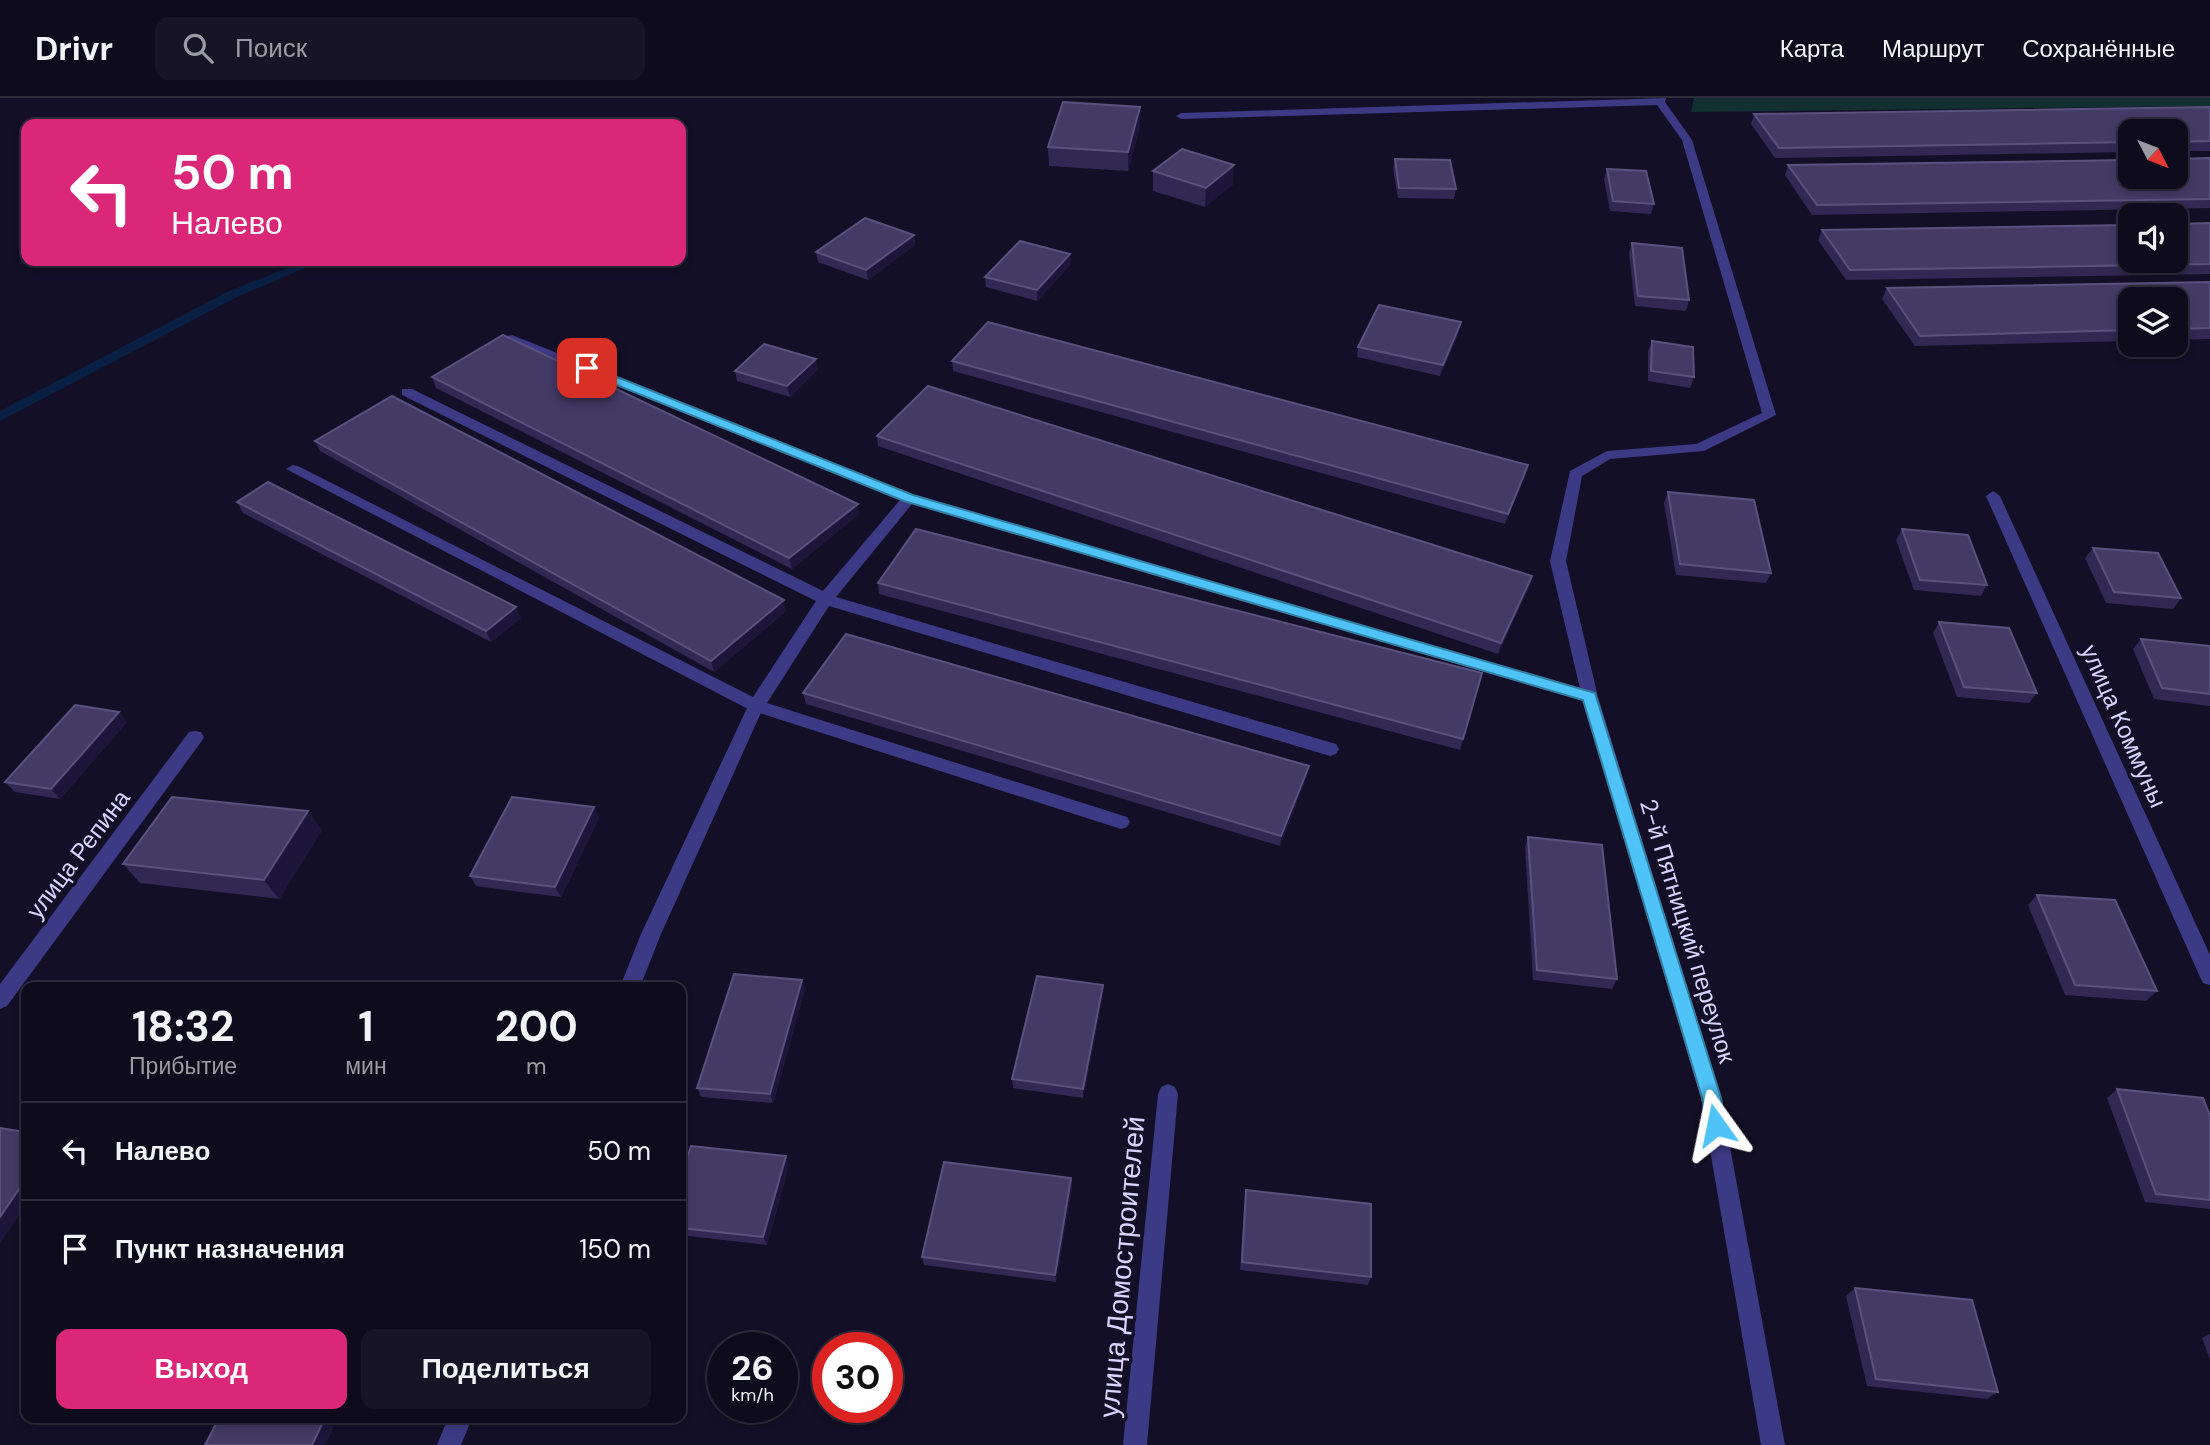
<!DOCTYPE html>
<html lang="ru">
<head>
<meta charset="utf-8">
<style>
	:root { --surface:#0e0b1c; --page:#171425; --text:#f1f3f6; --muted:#9b9ba3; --line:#2e2b3b; --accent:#db2777 }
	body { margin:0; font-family:"DM Sans",sans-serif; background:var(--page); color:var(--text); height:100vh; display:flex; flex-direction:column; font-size:26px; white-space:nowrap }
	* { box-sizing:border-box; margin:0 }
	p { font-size:23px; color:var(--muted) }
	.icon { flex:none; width:38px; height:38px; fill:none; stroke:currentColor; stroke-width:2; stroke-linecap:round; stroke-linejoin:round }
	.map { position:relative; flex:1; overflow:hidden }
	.sheet { position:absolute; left:21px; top:884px; width:665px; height:441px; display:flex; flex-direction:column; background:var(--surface); border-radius:14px; box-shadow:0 4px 10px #0003,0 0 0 2px var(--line) }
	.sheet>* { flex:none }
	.top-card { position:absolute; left:21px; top:21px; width:665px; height:147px; border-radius:14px; box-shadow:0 4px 10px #0003,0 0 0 2px var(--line); background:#db2777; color:#fff; overflow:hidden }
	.needle { width:46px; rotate:132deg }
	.tools { position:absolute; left:2118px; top:21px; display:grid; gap:14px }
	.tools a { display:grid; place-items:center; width:70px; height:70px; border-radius:14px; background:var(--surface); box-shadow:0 4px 10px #0003,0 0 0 2px var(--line); font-size:35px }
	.speed { position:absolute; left:707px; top:1234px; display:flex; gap:14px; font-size:35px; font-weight:700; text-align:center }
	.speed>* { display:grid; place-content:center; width:91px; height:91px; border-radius:50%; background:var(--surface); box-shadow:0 4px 10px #0003,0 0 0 2px var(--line); line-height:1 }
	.speed small { font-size:18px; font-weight:400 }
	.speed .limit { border:10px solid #d22; background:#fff; color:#111 }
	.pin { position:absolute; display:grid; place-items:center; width:60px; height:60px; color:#fff; margin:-30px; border-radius:14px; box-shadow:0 4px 10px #0006 }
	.me { position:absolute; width:77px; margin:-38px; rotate:348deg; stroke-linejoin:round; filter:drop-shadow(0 0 5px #0008) }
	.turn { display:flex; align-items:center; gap:24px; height:147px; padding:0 35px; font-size:32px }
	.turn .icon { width:91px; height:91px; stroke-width:2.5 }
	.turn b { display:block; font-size:49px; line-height:60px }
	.eta { display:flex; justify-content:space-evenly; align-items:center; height:119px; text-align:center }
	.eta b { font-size:42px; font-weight:700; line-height:49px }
	.button { display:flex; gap:14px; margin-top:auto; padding:14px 35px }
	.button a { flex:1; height:80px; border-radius:14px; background:var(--accent); color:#fff; font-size:28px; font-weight:700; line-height:80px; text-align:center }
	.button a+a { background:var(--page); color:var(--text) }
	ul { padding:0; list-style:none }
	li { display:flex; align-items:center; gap:21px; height:98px; padding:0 35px; border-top:2px solid var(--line) }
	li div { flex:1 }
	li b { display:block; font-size:26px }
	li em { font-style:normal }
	header { display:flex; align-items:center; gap:42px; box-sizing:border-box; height:98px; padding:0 35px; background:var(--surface); border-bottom:2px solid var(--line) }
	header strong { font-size:33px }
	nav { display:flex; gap:38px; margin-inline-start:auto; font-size:24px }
	.search { width:490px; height:63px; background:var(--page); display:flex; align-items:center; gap:18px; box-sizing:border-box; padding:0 24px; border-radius:14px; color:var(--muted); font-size:26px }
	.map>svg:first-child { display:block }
</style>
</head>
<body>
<header>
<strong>Drivr</strong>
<div class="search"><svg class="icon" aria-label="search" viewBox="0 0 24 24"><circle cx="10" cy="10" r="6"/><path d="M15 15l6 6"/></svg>Поиск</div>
<nav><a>Карта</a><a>Маршрут</a><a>Сохранённые</a></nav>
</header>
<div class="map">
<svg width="2210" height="1347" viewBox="0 0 2210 1347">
	<rect width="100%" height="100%" fill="#130f26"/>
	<polygon fill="#12302f" points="1694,0 2210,0 2210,8 1691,14"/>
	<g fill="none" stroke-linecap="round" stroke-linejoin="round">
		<polygon fill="#0a1f44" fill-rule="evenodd" points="305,163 321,163 237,199 0,323 0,313 229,193"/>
		<g fill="#3d3a85" fill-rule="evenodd">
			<polygon points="1666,0 1665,4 1692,42 1776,317 1704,353 1610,361 1582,378 1566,463 1558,468 1550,463 1570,373 1607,353 1696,346 1762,315 1682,42 1657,7 1181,21 1176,18 1181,15"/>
			<polygon points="512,237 914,397 1590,593 1598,599 1590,605 912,406 836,499 1336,646 1339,651 1336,656 1330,658 829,508 767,605 1127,719 1130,724 1127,729 1121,731 750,612 286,371 293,367 298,368 753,599 816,503 402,297 402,291 412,291 823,493 900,402 507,244 507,238"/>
		</g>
		<g fill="#3d3a85" fill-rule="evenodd">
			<polygon points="1993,393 2000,398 2210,857 2210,887 2203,885 2200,879 1986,398"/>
			<polygon points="1558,458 1566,463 1598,599 1721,1000 1785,1347 1761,1347 1701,1000 1582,599 1550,463"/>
			<polygon points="756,602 764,608 661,836 640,889 620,889 641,836 748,608"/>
			<polygon points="195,633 201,634 204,639 201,644 7,908 0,911 0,886 189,634"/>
			<polygon points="1168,986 1175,989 1178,996 1147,1347 1123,1347 1158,996 1161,989"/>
			<polygon points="448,1320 472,1320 461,1347 437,1347"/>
		</g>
	</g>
	<g fill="#312854">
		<polygon points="2210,9 2210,53 2175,53 2175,33 2130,33 2130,54 1775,60 1751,26 1754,16"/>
		<polygon points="1140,28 1128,73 1049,68 1048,49"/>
		<polygon points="2210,60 2210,110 1812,117 1785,77 1788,67"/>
		<polygon points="1395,61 1456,91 1454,101 1398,100 1393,71"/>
		<polygon points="1607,71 1654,106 1651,116 1610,113 1604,81"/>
		<polygon points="1153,73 1233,86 1205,109 1153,93"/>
		<polygon points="2210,125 2210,176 1846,182 1818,142 1822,132"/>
		<polygon points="914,137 915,147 868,182 818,164 816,154"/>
		<polygon points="1632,145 1689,202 1686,213 1635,208 1629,155"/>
		<polygon points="1071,166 1037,203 986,189 985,179"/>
		<polygon points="2210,184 2210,241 2175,242 2175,201 2130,201 2130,243 1915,248 1882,201 1887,190"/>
		<polygon points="1459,234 1440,278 1357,259 1358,249"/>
		<polygon points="1652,243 1694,279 1690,290 1648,283 1648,253"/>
		<polygon points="952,263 1528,367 1525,378 1505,426 953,273"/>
		<polygon points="818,271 790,299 737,283 735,273"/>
		<polygon points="432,279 859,416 792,471 436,290"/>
		<polygon points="877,338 1532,478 1529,489 1498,556 878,348"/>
		<polygon points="315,343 786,513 714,574 320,353"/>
		<polygon points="1668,394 1771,475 1766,485 1676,477 1664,405"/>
		<polygon points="237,404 521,520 491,544 243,415"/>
		<polygon points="1902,431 1987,487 1981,498 1914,492 1896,442"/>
		<polygon points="2093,450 2181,500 2173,511 2106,505 2085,460"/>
		<polygon points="878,485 1482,575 1460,652 879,496"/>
		<polygon points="1939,524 2037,595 2029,605 1957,599 1933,535"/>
		<polygon points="2141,541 2210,548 2210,608 2154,601 2133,551"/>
		<polygon points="803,595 1307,678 1280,748 806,606"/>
		<polygon points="127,624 60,701 15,694 5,684"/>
		<polygon points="594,709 599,720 561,799 476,788 470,778"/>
		<polygon points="322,732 279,801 140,785 123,766"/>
		<polygon points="1528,739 1617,881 1612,891 1533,882 1525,749"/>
		<polygon points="2037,797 2157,893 2146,903 2065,897 2028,807"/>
		<polygon points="805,891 773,1005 701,999 697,990"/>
		<polygon points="1103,897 1083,1000 1013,990 1012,981"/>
		<polygon points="2117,991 2210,1018 2210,1111 2145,1104 2107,1000"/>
		<polygon points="789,1067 767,1147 681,1137 681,1078"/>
		<polygon points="1071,1080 1072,1088 1056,1184 924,1167 922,1159"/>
		<polygon points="1246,1092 1371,1179 1368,1187 1240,1172 1245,1100"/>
		<polygon points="1855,1190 1998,1294 1987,1301 1867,1288 1846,1198"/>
		<polygon points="2210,1236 2210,1261 2202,1240"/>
	</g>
	<g fill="#1d163a">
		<polygon points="1140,9 1140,28 1128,73 1128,54"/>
		<polygon points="1234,67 1233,86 1205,109 1206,90"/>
		<polygon points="914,137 915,147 868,182 866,172"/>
		<polygon points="1070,156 1071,166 1037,203 1037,192"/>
		<polygon points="1461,224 1459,234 1440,278 1443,267"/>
		<polygon points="816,261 818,271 790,299 787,288"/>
		<polygon points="1528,367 1525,378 1505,426 1508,416"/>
		<polygon points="858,406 859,416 792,471 789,460"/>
		<polygon points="1532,478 1529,489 1498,556 1501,545"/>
		<polygon points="784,502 786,513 714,574 711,563"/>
		<polygon points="516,509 521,520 491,544 486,533"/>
		<polygon points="119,614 127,624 60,701 51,691"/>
		<polygon points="1309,668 1307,678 1280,748 1281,738"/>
		<polygon points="594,709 599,720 561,799 555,789"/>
		<polygon points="308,713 322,732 279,801 264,782"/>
		<polygon points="802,882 805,891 773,1005 770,996"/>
		<polygon points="1103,887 1103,897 1083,1000 1083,991"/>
		<polygon points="786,1058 789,1067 767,1147 763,1139"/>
		<polygon points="1071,1080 1072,1088 1056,1184 1055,1177"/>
		<polygon points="26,1081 26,1107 0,1145 0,1119"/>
		<polygon points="325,1320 338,1320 325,1347 312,1347"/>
	</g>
	<g fill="#433a66" stroke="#5a527e" stroke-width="2">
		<polygon points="1063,4 1140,9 1128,54 1048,49"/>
		<polygon points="2210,9 2210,43 2175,44 2175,33 2130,33 2130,44 1779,50 1754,16"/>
		<polygon points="1182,51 1234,67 1206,90 1153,73"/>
		<polygon points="2210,60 2210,101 1817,107 1788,67 2130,62 2130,79 2175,79 2175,61"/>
		<polygon points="1395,61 1450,62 1456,91 1399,90"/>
		<polygon points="1607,71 1646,73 1654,106 1613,103"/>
		<polygon points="865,120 914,137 866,172 816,154"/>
		<polygon points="2210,125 2210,166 1850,172 1822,132 2130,127 2130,163 2175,163 2175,126"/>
		<polygon points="1020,143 1070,156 1037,192 985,179"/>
		<polygon points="1632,145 1682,150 1689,202 1638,198"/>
		<polygon points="2210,184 2210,230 2175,231 2175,201 2130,201 2130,232 1920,238 1887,190"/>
		<polygon points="1379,207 1461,224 1443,267 1358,249"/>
		<polygon points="988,224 1528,367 1508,416 952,263"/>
		<polygon points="503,237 858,406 789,460 432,279"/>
		<polygon points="1652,243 1693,249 1694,279 1651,273"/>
		<polygon points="764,246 816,261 787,288 735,273"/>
		<polygon points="928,288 1532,478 1501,545 877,338"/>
		<polygon points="392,298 784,502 711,563 315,343"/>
		<polygon points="268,384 516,509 486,533 237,404"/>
		<polygon points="1668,394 1754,402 1771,475 1680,466"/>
		<polygon points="916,431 1482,575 1463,641 878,485"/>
		<polygon points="1902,431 1968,437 1987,487 1920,482"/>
		<polygon points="2093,450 2158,455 2181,500 2114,494"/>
		<polygon points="1939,524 2009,530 2037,595 1964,589"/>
		<polygon points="846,536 1309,668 1281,738 803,595"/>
		<polygon points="2141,541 2210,548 2210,596 2162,590"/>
		<polygon points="75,607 119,614 51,691 5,684"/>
		<polygon points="172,699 308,713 264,782 123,766"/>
		<polygon points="512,699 594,709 555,789 470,778"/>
		<polygon points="1528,739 1602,747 1617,881 1537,872"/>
		<polygon points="2037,797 2115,802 2157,893 2075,887"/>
		<polygon points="734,876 802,882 770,996 697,990"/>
		<polygon points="1037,878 1103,887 1083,991 1012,981"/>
		<polygon points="2117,991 2203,1000 2210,1018 2210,1102 2156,1096"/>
		<polygon points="0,1030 26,1034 26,1081 0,1119"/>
		<polygon points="691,1048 786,1058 763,1139 681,1130 681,1078"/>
		<polygon points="944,1064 1071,1080 1055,1177 922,1159"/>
		<polygon points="1246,1092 1371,1106 1371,1179 1242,1164"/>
		<polygon points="1855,1190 1972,1202 1998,1294 1876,1281"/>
		<polygon points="219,1320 325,1320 312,1347 205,1347"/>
	</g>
	<polygon fill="#4fc3f7" stroke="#337fa1" stroke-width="2" points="587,267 913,397 1595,595 1721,1000 1726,1027 1723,1033 1716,1036 1709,1033 1702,1000 1583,602 904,403 582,273 581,270"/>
	<g text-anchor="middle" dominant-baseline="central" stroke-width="7" stroke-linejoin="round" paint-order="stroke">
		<g font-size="24" fill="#d9d4ff" stroke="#130f26">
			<text transform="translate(2124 628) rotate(66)">улица Коммуны</text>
			<text transform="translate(78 756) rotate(-53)">улица Репина</text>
			<text transform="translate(1688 833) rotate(73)">2-й Пятницкий переулок</text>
		</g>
		<g font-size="28" fill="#d9d4ff" stroke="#130f26">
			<text transform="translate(1122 1169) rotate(-85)">улица Домостроителей</text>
		</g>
	</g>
</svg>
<div class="tools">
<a><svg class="needle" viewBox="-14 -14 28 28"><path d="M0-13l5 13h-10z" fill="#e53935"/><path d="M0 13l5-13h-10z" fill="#9b9ba3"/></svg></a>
<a><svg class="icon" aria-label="sound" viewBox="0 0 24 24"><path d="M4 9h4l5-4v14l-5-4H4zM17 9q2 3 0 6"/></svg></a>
<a><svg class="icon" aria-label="layers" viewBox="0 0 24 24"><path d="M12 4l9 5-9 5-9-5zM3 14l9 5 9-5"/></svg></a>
</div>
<div class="speed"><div>26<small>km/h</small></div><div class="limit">30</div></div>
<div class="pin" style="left:587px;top:270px;background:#d93025"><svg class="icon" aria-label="arrive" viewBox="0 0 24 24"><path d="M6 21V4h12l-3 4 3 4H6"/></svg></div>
<svg class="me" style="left:1716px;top:1027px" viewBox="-20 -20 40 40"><path d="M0-17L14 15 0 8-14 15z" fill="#4fc3f7" stroke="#fff" stroke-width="4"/></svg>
<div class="top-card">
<div class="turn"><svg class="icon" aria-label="left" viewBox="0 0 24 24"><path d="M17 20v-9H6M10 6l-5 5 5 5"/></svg><div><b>50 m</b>Налево</div></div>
</div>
<section class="sheet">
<div class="eta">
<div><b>18:32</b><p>Прибытие</p></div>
<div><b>1</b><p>мин</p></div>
<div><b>200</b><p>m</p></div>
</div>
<ul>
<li><svg class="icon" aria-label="left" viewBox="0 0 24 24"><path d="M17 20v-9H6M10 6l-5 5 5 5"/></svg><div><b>Налево</b></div><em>50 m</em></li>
<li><svg class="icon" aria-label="arrive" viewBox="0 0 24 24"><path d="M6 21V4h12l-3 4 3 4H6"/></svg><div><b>Пункт назначения</b></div><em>150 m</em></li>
</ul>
<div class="button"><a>Выход</a><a>Поделиться</a></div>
</section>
</div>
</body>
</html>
